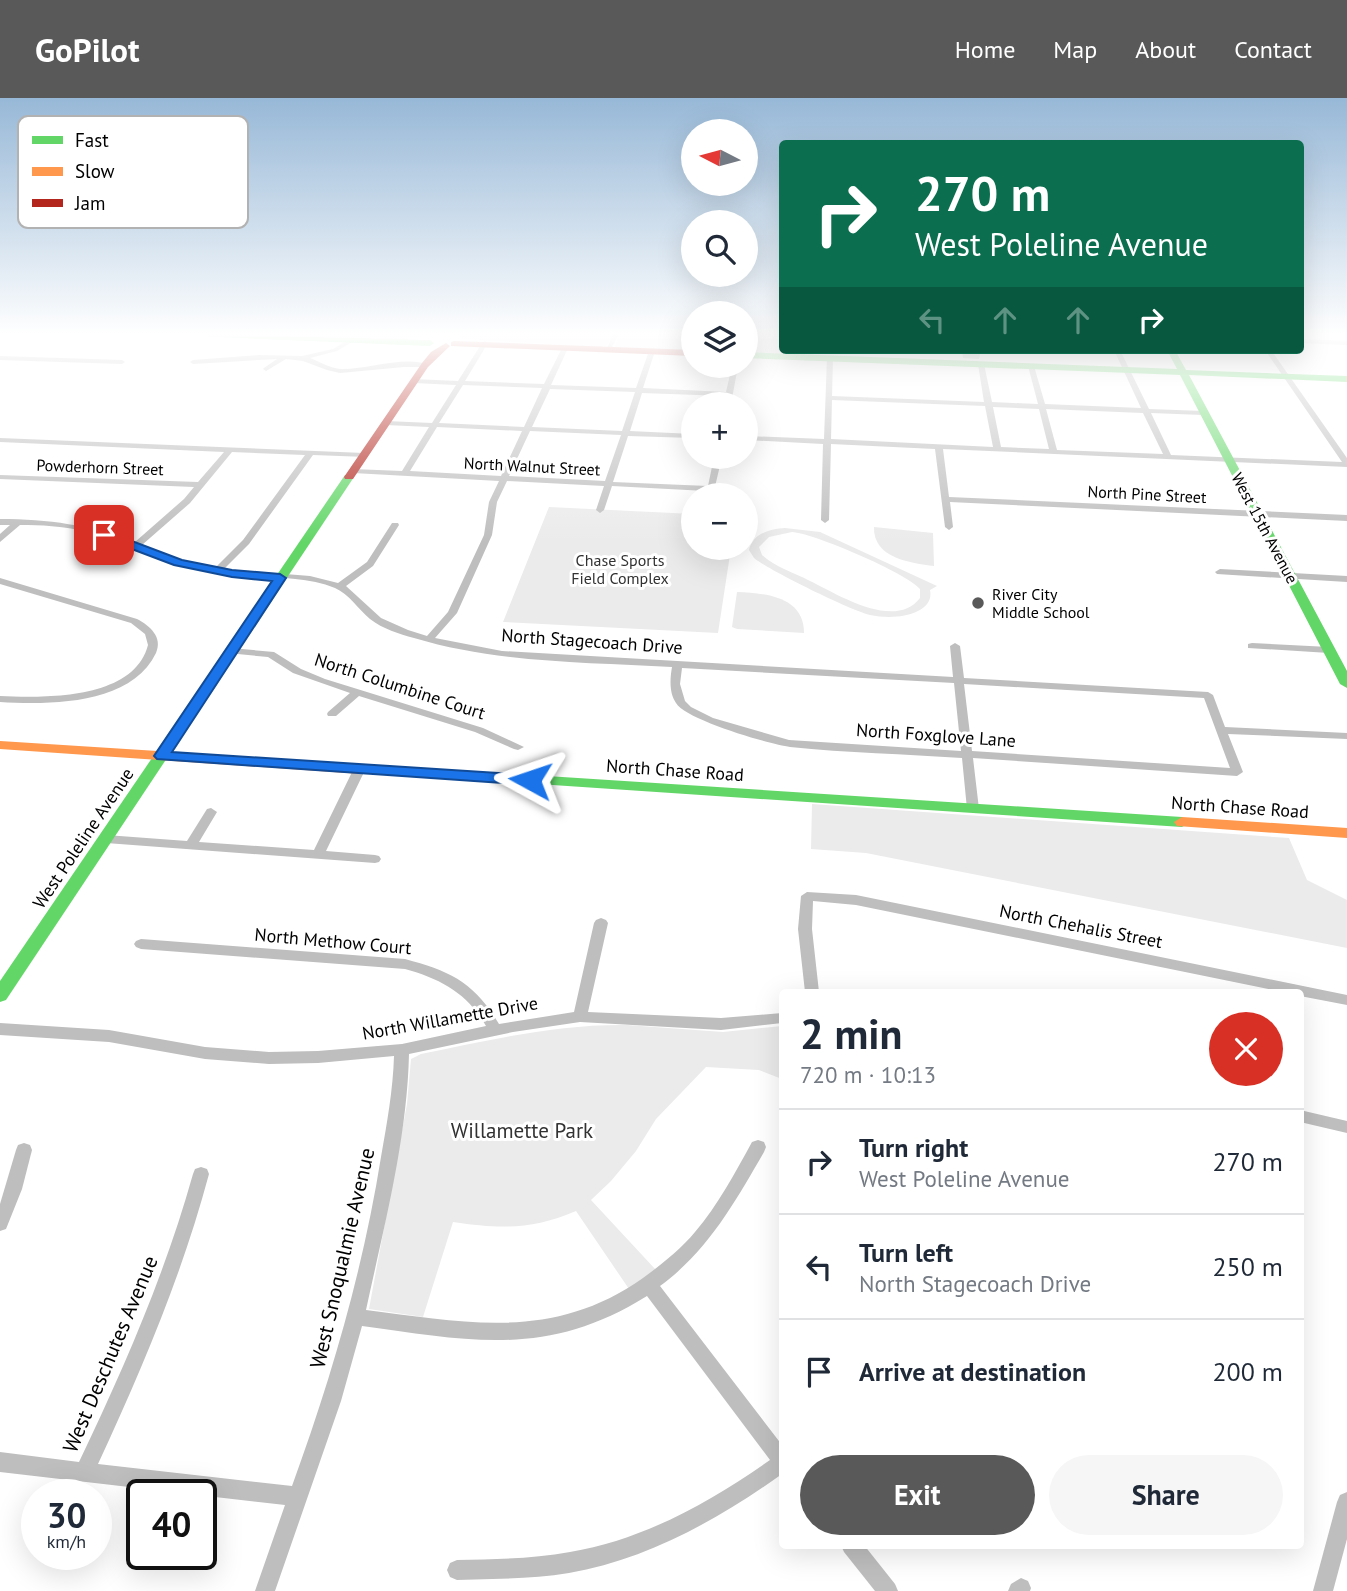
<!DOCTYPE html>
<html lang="en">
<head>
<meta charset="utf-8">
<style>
	:root { --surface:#fff; --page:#f6f6f7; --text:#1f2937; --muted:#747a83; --line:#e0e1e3; --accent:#595959 }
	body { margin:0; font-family:"PT Sans",sans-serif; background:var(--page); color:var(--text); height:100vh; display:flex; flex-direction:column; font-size:26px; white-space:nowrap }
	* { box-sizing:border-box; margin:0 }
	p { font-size:23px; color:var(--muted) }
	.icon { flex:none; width:38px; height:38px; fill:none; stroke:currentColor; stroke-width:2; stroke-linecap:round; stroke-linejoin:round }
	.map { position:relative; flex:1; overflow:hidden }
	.side { position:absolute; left:779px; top:891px; width:525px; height:560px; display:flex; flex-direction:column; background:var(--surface); border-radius:7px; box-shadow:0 7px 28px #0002 }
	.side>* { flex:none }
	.guide { position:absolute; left:779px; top:42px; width:525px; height:214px; border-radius:7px; box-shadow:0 7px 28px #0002; background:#0b6e4f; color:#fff; overflow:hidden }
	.needle { width:46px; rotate:276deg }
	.controls { position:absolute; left:681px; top:21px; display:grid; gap:14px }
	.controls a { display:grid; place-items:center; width:77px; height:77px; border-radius:50%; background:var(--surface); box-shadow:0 7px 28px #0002; font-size:35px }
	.speed { position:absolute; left:21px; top:1381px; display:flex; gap:14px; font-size:35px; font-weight:700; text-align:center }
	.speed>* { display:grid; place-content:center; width:91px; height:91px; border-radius:50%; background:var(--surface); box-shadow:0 7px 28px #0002; line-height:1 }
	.speed small { font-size:18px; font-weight:400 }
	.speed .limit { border:4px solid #111; border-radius:10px; background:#fff; color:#111 }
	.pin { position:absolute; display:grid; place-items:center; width:60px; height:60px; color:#fff; margin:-30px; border-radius:14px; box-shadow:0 4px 10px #0006 }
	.me { position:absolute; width:77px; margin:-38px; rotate:275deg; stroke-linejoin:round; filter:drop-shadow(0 0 5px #0008) }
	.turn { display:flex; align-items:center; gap:24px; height:147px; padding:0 21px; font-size:32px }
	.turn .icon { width:91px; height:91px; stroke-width:2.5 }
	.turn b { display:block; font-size:49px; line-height:60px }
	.lanes { display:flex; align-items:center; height:66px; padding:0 21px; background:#0003; justify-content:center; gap:35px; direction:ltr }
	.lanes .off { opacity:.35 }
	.round { display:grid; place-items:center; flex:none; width:74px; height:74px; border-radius:37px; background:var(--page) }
	.overview { display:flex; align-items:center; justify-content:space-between; height:119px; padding:0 21px }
	h1 { font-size:42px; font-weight:800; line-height:52px }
	.primary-button { display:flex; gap:14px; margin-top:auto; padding:14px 21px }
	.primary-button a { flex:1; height:80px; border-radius:42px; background:var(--accent); color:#fff; font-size:28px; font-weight:800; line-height:80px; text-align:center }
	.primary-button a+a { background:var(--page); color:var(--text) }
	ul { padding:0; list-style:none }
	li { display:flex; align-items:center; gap:21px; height:105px; padding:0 21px; border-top:2px solid var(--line) }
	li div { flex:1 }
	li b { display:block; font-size:26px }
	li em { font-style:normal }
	header { display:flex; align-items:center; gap:42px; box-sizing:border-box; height:98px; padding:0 35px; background:var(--accent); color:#fff }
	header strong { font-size:33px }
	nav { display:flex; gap:38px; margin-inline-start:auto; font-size:24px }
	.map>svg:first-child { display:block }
</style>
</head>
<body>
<header>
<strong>GoPilot</strong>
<nav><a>Home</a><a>Map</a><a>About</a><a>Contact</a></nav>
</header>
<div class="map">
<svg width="1347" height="1493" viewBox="0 0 1347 1493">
	<rect width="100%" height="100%" fill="#fff"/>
	<g fill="#ebebeb" fill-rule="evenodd">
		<polygon points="211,236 440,236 396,242"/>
		<polygon points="453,236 613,236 607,247 602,249 464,241"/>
		<polygon points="619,236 693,236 693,253 615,249"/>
		<polygon points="746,236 782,236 784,255 746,255"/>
		<polygon points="549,409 693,416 693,450 731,450 718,535 503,524"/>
		<path d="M874 429 933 435 934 468C910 465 873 460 874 429Z"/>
		<path d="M785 430 820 434 937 488 930 492C932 502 927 508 918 513 904 520 885 520 870 517 852 513 768 472 754 460L749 452C753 435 770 431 785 430ZM792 434C813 435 907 475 920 491V500C895 533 837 496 810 483 795 475 775 469 762 457L759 449 769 439Z"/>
		<path d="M737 494C766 495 804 499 804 535L737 531 732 529Z"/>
		<polygon points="812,706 1289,740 1307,782 1347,802 1347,850 866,755 811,751"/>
		<path d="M627 927 723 934 782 928V981L759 972 706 969 656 1021 636 1053 611 1083 591 1102 656 1172 629 1191 576 1113C531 1132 501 1131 453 1124L423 1219 369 1211 407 1006 411 961 421 956C490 942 557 926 627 927Z"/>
	</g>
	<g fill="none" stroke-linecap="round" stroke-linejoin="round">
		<g fill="#bebebe" fill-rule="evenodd">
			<polygon points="613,236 619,236 610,253 606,253"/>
			<path d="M353 239 355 240V242L337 253 310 260C320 264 330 270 341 271 366 272 406 257 428 267L425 269H404L340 275 327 272 303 263 286 261 266 273 263 271 264 270 277 261 193 266 190 264 193 262 259 257 302 258 333 251Z"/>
			<polygon points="1300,241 1347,243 1347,247 1300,245"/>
			<path d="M485 243 488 245 465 283 544 286 562 250 565 248 568 250 551 287 636 290 649 253 652 251 655 253 643 290 726 294 732 268H738L731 306H723L725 298 642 295 630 333 693 336V340L628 338 613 384 708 388 714 359H722L713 397H707L706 393 612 388 604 412 600 415 596 412 604 388 507 383 497 404 492 437 457 515 435 540 502 553 953 579 950 548 955 545 960 548 964 580 1208 594 1213 597 1225 629 1347 635V641L1228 636 1243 674 1237 678 973 660 979 711 973 715 967 711 962 660C905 656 847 655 790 649 769 646 686 622 676 605 669 595 670 581 672 569 586 564 497 565 414 540 399 536 383 531 370 521 358 511 349 496 335 490 297 474 253 483 214 475 168 466 128 445 83 433 63 428 41 427 20 427L0 444V436L10 427H0V421C49 421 89 427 135 444L184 401 194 389 0 381V377L198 384 224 354 0 344V340L364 355 368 357 367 359 313 357 249 446 224 471 310 478 338 485 367 464 392 425H398L399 427 373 468 346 488 381 520 408 532 427 538 448 514 484 437 489 404 499 383 353 375 349 373 353 371 402 373 429 329 386 327 382 325 386 323 432 325 456 287 414 285 410 283 414 281 458 283 482 245ZM463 287 542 290 524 329 439 325ZM550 291 635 294 622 333 532 329ZM437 329 522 333 501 378 410 373ZM530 333 621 337 605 383 509 378ZM232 354 305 357 243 442 215 470 189 464 142 447 190 405ZM682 570 954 585 961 653 789 642 713 620 691 609 685 603 680 586ZM964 586 1204 600 1230 670 972 653Z"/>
			<path d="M1114 252H1120L1149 311 1203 313 1207 315 1203 317 1151 315 1171 357 1342 364 1265 252H1271L1347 360V369L943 351 949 399 1347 417V423L950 404 953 429 949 432 945 429 935 351 831 346 829 422 825 425 821 422 823 346 746 342V338L824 341 827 260 830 258 833 260 832 298 984 304 978 266 981 264 984 266 992 304 1038 306 1028 268 1031 266 1034 268 1045 306 1141 310ZM832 302 985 308 993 349 831 341ZM993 309 1039 311 1049 351 1001 349ZM1046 311 1143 315 1163 356 1057 352Z"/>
			<polygon points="0,258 122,262 125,264 122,266 0,262"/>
			<polygon points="1220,471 1347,478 1347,484 1217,476 1215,474"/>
			<path d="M0 480 137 521C150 528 163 539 156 555 131 607 50 607 0 604V598C44 600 134 602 148 547L145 536 131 525 0 486Z"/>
			<polygon points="1252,545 1329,549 1334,552 1329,555 1248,550 1248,546"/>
			<polygon points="231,550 274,554 301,571 325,581 483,630 524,649 518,652 514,651 475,634 359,598 336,618 328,618 327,616 328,614 350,595 293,575 268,559 227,555 227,551"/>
			<polygon points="360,666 366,670 326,753 375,757 379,758 381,761 379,764 375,765 106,745 100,741 106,737 187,743 207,711 211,710 217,714 199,744 314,752 354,670"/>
			<polygon points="807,794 856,797 1347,897 1347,907 1300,898 1300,894 1283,894 856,807 813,803 812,831 819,894 805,894 798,831 801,798"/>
			<path d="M601 820 606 822 608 825 588 914 721 920 782 915V925L721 932 580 924 513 934 409 956C407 1042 384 1128 366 1212 468 1225 554 1243 643 1180 662 1166 680 1152 695 1134 718 1107 735 1075 752 1044L758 1042 764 1044 766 1049 764 1054C735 1104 708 1153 660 1188L782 1347V1376C719 1421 646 1462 569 1475 532 1481 494 1481 457 1482L450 1479 447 1472 450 1465 457 1462C495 1461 533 1461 570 1454 643 1442 710 1404 770 1362L647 1198C548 1260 471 1243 362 1228L341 1303 275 1493H255L285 1407 0 1374V1354L79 1364C124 1270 165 1176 193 1076L195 1071 201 1069 207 1071 209 1076C182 1177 142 1271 98 1366L292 1388C331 1281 363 1172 381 1059 387 1025 393 992 394 958L318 965 269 966 205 961 109 944 0 937V925L109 932 205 949 269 954 318 953 402 946 486 928C467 895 441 881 405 871L141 851 136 849 134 846 136 843 141 841 405 861C450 873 474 884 499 926L574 914 594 825 596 822Z"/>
			<polygon points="1300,1012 1347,1023 1347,1035 1300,1024"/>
			<polygon points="24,1045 30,1047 32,1052 22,1091 6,1131 0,1133 0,1106 16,1052 18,1047"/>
			<polygon points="1347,1394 1347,1441 1333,1493 1313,1493 1337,1404 1340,1397"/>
			<polygon points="841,1447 864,1447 895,1486 898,1493 875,1493 844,1454"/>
			<polygon points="1021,1480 1028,1483 1031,1490 1030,1493 1008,1493 1011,1486"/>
		</g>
		<g fill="#63d668" fill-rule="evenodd">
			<polygon points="207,236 430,242 434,245 430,248 211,239"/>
			<polygon points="1167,252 1175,252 1186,272 1347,278 1347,284 1189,277 1347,573 1347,590 1340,586 1180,277 746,260 746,254 1177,271"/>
			<polygon points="345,377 354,379 6,902 0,904 0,883"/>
			<polygon points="361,666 1182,719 1190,724 1182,729 356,674 354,671"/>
		</g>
		<g fill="#ff974d" fill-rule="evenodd">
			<polygon points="0,643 361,666 368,671 361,676 0,651"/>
			<polygon points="1182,719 1347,730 1347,740 1177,728 1174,724"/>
		</g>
		<g fill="#b3261e" fill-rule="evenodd">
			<polygon points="454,243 693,252 693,258 451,248 451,244"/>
			<polygon points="446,245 450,248 428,269 353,381 345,381 344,379 422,265 431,254"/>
		</g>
	</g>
	<polygon fill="#c0c0c0" points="962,252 981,252 979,261 963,260"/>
	<linearGradient id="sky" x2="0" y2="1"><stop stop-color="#97b8d7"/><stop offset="0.53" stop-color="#fff"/><stop offset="1" stop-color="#fff" stop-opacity="0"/></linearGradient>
	<rect width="1347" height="445" fill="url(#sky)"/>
	<polygon fill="#1a73e8" stroke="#114b97" stroke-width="2" points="100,434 108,434 182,462 232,472 280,476 286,480 172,654 530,677 537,682 530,687 157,661 154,658 272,483 232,479 174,467 100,439"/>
	<circle fill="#595959" stroke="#fff" stroke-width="2.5" cx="978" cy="505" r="7"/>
	<g text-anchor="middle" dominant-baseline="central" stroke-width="6" stroke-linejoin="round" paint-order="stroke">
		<g font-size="16" fill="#000" stroke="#fff">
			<text transform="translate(532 368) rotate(3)">North Walnut Street</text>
			<text transform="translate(100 369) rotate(2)">Powderhorn Street</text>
			<text transform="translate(1147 396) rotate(3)">North Pine Street</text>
			<text transform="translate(1265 430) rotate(62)">West 15th Avenue</text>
		</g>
		<g font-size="16" fill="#323232" stroke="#fff">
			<text x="620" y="462">Chase Sports<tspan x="620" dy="18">Field Complex</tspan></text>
		</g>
		<g font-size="16" fill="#000" stroke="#fff" text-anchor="start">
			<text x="992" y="496">River City<tspan x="992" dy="18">Middle School</tspan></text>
		</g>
		<g font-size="18" fill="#000" stroke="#fff">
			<text transform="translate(592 543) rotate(4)">North Stagecoach Drive</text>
			<text transform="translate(400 588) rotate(18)">North Columbine Court</text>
			<text transform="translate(936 637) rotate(4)">North Foxglove Lane</text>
			<text transform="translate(675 672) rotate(4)">North Chase Road</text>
			<text transform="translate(1240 709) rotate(4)">North Chase Road</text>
			<text transform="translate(83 740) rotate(-56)">West Poleline Avenue</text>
			<text transform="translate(1081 828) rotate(11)">North Chehalis Street</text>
			<text transform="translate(333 843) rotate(5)">North Methow Court</text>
			<text transform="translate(450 920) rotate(-10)">North Willamette Drive</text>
		</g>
		<g font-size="21" fill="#323232" stroke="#fff">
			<text x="522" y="1032">Willamette Park</text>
		</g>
		<g font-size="21" fill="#000" stroke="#fff">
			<text transform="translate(342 1160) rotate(-77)">West Snoqualmie Avenue</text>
			<text transform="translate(110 1256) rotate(-67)">West Deschutes Avenue</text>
		</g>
	</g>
	<rect x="18" y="18" width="230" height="112" rx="10" fill="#fff" stroke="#b2b2b2" stroke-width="2"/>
	<rect x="32" y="38" width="31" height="8" fill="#63d668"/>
	<rect x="32" y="69" width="31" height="9" fill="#ff974d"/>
	<rect x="32" y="101" width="31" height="8" fill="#b3261e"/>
	<g font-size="19" fill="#000">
		<text x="75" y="49">Fast</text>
		<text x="75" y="80">Slow</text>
		<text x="75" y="112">Jam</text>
	</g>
</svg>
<div class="controls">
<a><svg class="needle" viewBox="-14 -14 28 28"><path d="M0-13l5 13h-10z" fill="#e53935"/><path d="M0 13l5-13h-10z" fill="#747a83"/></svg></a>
<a><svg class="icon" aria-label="search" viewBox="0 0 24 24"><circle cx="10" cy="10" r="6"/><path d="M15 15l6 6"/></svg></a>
<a><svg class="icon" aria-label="layers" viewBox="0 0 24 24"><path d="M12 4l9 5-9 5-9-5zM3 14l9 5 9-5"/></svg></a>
<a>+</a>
<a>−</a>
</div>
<div class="speed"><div>30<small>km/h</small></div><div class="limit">40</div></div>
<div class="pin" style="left:104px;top:437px;background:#d93025"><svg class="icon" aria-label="arrive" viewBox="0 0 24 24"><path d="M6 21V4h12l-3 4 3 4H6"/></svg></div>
<svg class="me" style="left:530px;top:682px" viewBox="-20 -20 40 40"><path d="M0-17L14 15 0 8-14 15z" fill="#1a73e8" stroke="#fff" stroke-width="4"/></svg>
<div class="guide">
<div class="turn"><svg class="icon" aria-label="right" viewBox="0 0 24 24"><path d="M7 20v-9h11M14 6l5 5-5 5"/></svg><div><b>270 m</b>West Poleline Avenue</div></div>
<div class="lanes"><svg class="icon off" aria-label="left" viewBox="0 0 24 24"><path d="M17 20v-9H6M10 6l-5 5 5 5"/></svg><svg class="icon off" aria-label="ahead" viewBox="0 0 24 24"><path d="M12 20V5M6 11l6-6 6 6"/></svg><svg class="icon off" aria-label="ahead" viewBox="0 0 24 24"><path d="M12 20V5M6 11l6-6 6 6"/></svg><svg class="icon" aria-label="right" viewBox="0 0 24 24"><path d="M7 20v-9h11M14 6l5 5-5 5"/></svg></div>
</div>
<section class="side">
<div class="overview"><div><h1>2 min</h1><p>720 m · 10:13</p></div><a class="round" style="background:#d93025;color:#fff"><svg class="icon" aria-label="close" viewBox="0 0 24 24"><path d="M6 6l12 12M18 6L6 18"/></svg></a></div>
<ul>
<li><svg class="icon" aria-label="right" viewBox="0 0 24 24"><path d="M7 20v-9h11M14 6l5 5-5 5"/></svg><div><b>Turn right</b><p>West Poleline Avenue</p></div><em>270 m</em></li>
<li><svg class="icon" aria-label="left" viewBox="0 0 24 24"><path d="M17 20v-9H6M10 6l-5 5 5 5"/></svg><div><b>Turn left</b><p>North Stagecoach Drive</p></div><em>250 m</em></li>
<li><svg class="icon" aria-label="arrive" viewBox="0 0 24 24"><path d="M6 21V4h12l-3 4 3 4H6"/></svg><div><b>Arrive at destination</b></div><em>200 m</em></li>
</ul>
<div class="primary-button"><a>Exit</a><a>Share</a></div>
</section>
</div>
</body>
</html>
